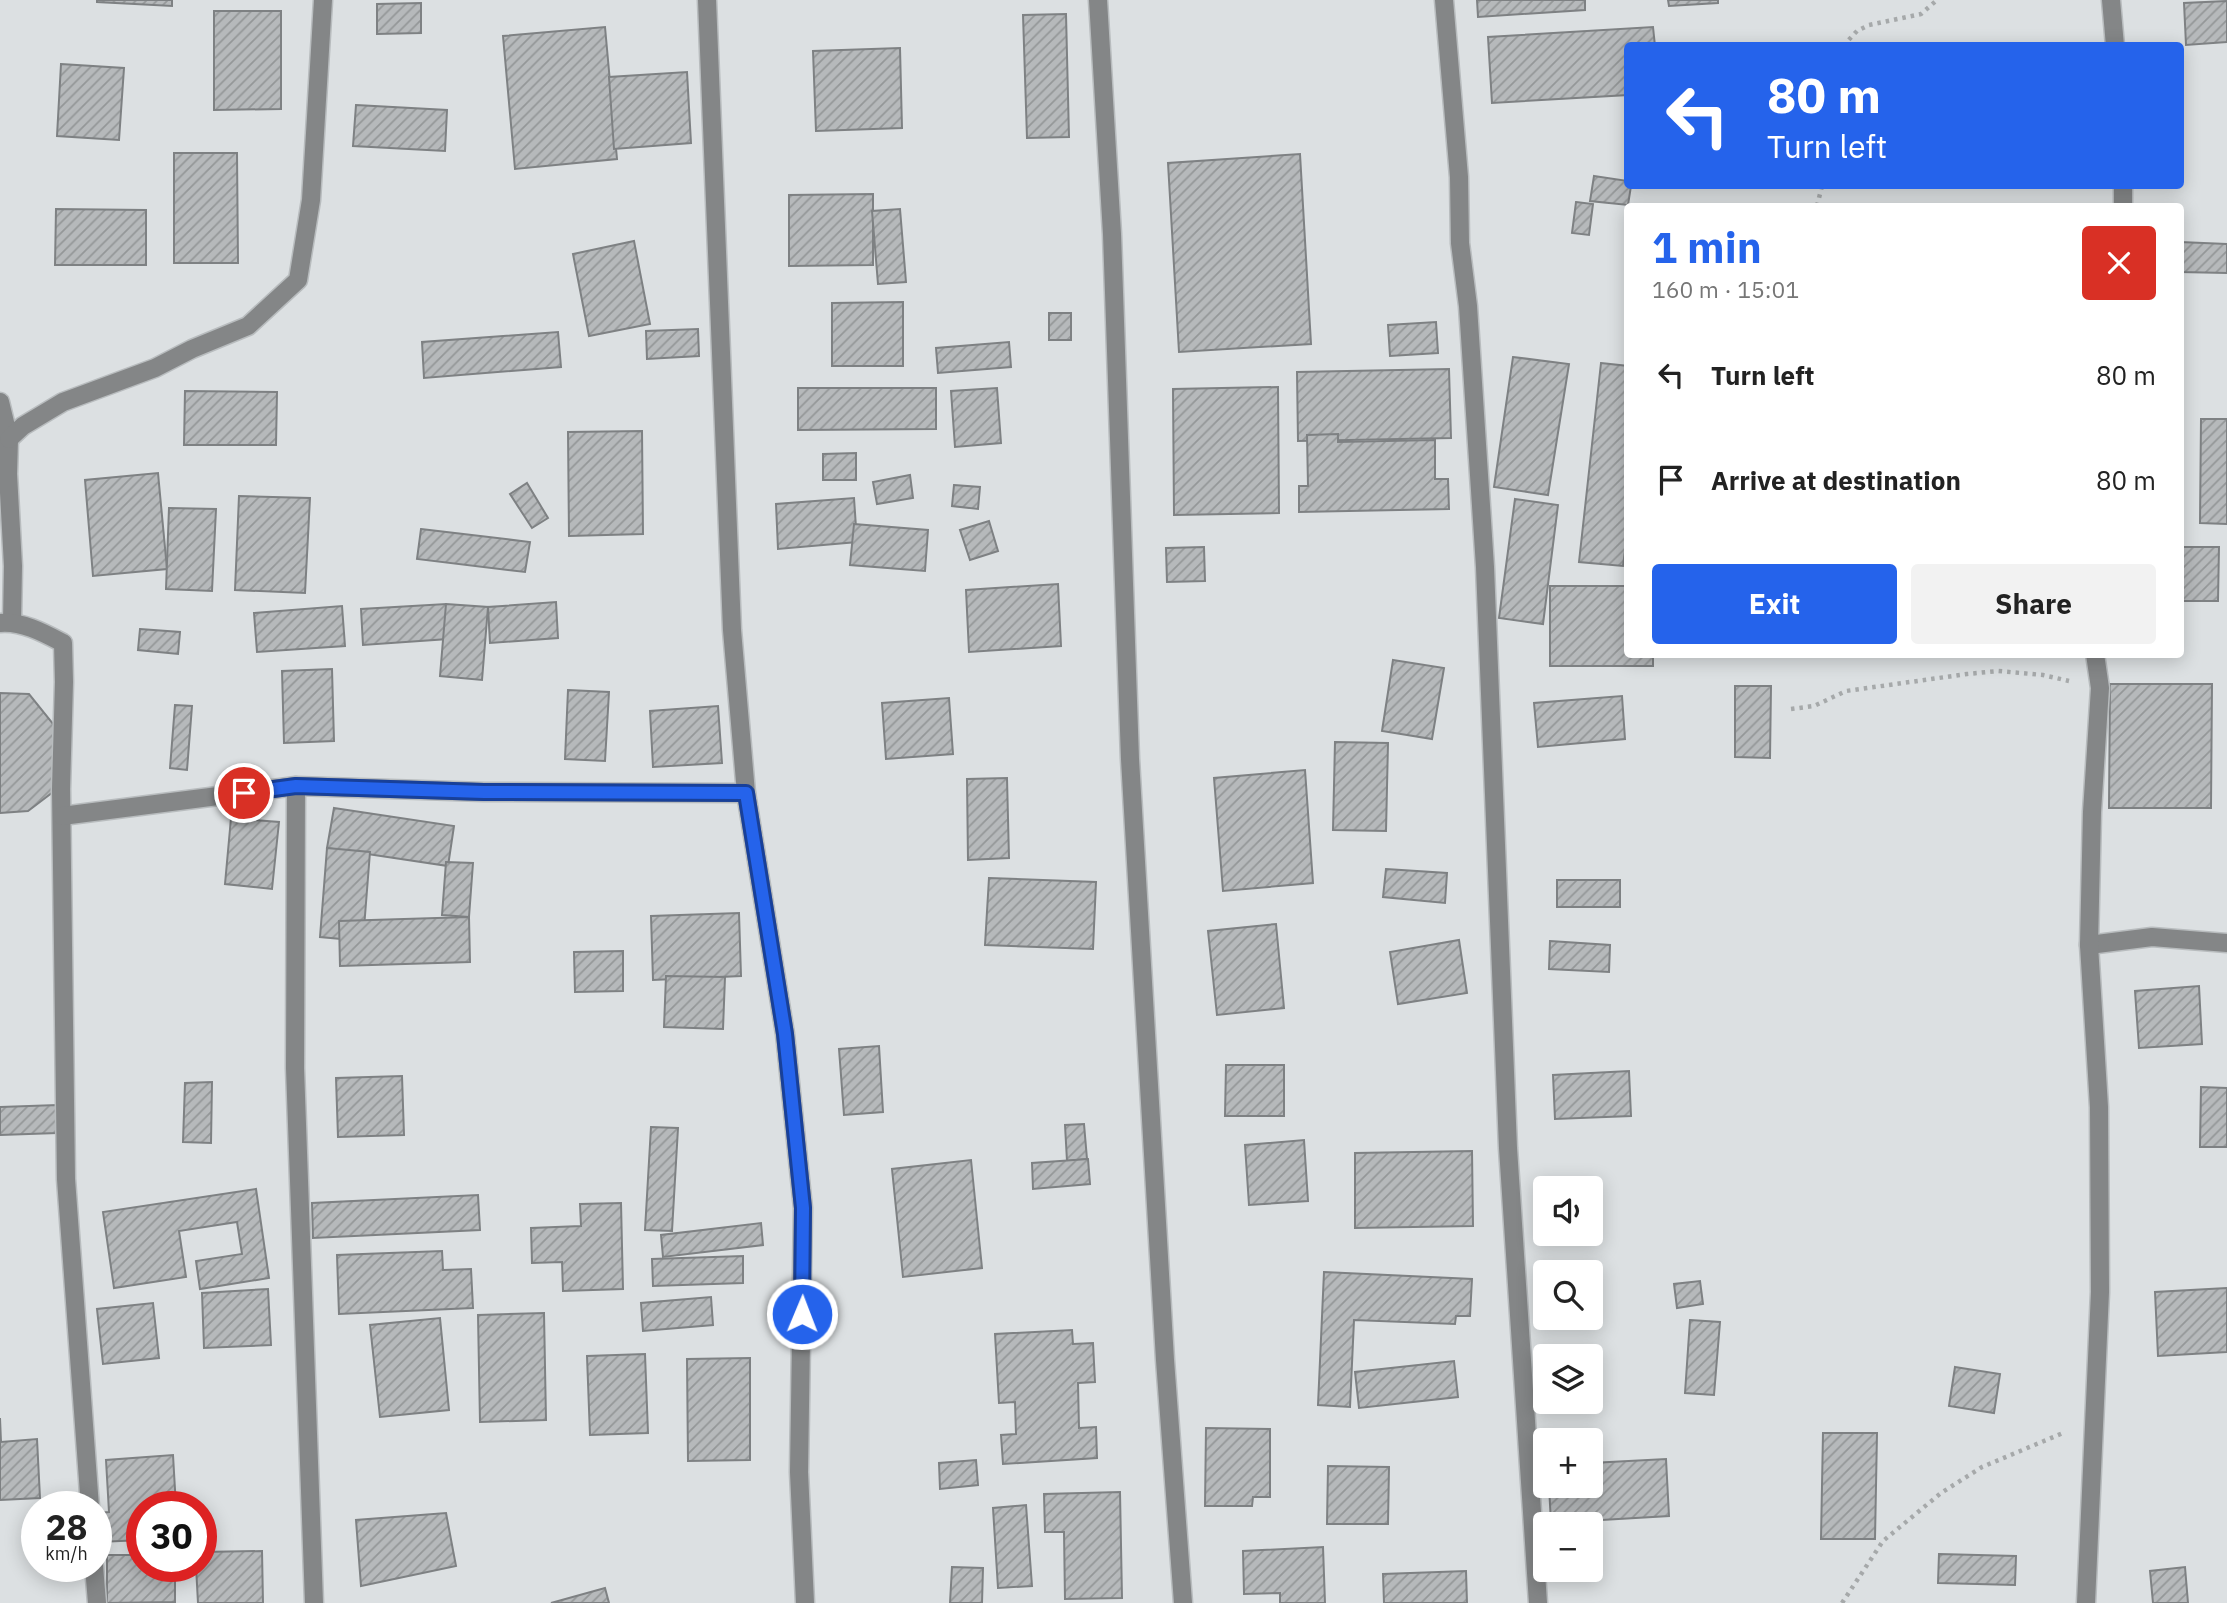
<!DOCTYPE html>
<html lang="en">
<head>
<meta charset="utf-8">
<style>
	:root { --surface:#fff; --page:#f2f2f2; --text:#222; --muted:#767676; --accent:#2563eb }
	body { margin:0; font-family:"IBM Plex Sans",sans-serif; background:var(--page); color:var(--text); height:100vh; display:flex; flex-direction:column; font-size:26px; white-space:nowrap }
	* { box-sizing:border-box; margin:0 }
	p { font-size:23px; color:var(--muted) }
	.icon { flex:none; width:38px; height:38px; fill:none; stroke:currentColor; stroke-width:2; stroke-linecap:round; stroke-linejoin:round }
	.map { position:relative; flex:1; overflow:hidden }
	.side { position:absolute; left:1624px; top:203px; width:560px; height:455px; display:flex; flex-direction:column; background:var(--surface); border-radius:7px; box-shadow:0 4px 18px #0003 }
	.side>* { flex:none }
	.hud { position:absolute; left:1624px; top:42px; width:560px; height:147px; border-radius:7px; box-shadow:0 4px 18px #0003; background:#2563eb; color:#fff; overflow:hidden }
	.fabs { position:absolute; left:1533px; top:1176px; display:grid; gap:14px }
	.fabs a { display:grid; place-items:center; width:70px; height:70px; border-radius:7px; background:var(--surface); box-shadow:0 4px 18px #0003; font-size:35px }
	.speed { position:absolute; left:21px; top:1491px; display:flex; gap:14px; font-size:35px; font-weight:700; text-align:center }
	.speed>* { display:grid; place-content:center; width:91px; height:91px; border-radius:50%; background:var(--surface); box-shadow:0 4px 18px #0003; line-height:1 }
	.speed small { font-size:18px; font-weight:400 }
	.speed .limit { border:10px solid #d22; background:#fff; color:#111 }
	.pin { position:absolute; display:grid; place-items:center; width:60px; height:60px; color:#fff; margin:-30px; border:4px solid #fff; border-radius:50%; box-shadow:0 2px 7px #0007 }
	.me { position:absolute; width:77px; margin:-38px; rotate:1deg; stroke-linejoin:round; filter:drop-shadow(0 0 5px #0008) }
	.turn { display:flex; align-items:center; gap:24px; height:147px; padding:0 28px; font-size:32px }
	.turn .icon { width:91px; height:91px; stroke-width:2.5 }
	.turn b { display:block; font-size:49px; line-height:60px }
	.round { display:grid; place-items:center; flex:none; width:74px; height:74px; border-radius:7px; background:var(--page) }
	.headline { display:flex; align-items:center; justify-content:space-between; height:119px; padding:0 28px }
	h1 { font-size:42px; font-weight:700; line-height:52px; color:var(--accent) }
	.button { display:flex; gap:14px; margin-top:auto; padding:14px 28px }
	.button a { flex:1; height:80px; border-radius:7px; background:var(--accent); color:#fff; font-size:28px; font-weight:700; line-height:80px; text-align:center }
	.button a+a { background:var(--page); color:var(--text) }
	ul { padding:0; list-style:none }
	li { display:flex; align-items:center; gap:21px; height:105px; padding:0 28px }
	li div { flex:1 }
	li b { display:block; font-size:26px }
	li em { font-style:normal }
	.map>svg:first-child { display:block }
</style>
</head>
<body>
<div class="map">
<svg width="2227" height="1603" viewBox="0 0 2227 1603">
	<defs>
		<pattern id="building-hatch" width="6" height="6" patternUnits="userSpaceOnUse" patternTransform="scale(1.75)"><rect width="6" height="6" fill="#b6b9bb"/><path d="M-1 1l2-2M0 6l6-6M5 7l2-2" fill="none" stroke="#949798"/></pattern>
	</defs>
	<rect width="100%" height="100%" fill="#dce0e2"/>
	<g fill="url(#building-hatch)" stroke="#7e8183" stroke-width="2">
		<polygon points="97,0 172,0 172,6 97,2"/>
		<polygon points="1477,0 1585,0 1585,10 1478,17"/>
		<polygon points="1668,0 1718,0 1718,3 1669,6"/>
		<polygon points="2227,1 2227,42 2186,45 2184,3"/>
		<polygon points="421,3 421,33 377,34 377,4"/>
		<polygon points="214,11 281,11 281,109 214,110"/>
		<polygon points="1066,14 1069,137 1027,138 1023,15"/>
		<polygon points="605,27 617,159 515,169 503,36"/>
		<polygon points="1653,27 1655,46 1628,46 1628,95 1492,103 1488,37"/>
		<polygon points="900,48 902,128 816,131 813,51"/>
		<polygon points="61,64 124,68 119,140 57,136"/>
		<polygon points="687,72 691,143 614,149 609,77"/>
		<polygon points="356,105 447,110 445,151 353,146"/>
		<polygon points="174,153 237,153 238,263 174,263"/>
		<polygon points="1300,154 1311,344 1179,352 1168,163"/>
		<polygon points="1594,176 1628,181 1628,186 1631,186 1628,205 1590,201"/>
		<polygon points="873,194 873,265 789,266 789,195"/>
		<polygon points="1576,202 1593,204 1589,235 1572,233"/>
		<polygon points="56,209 146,210 146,265 55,265"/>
		<polygon points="900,209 906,282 878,284 872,211"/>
		<polygon points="634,241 650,324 589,336 573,254"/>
		<polygon points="2180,242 2227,244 2227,273 2180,272"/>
		<polygon points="903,302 903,366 832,366 832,303"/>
		<rect x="1049" y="313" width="22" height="27"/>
		<polygon points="1436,322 1438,353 1390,356 1388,325"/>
		<polygon points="698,329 699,356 647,359 646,331"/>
		<polygon points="558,332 561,367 424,378 422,342"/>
		<polygon points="1009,342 1011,367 938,373 936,348"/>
		<polygon points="1513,357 1569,364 1548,495 1494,487"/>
		<polygon points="1601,363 1628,366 1628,528 1623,566 1579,562"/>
		<polygon points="1449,369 1451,438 1298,441 1297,372"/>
		<polygon points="1278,387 1279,513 1174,515 1173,389"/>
		<polygon points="798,388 936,388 936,429 798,430"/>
		<polygon points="997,388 1001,443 955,447 951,391"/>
		<polygon points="185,391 277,392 276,445 184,445"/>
		<polygon points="2201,419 2227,419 2227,524 2200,523"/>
		<polygon points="642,431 643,534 569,536 568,432"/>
		<polygon points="1338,434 1338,442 1435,440 1435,479 1448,479 1449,509 1299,512 1299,486 1308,486 1307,435"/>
		<polygon points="856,453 856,480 823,480 823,454"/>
		<polygon points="158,473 167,569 93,576 85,480"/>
		<polygon points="910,475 913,498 877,504 873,482"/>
		<polygon points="527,483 548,518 532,528 510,494"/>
		<polygon points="954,485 980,487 978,509 952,506"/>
		<polygon points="239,496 310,498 305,593 235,590"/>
		<polygon points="854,498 857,542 778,549 776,504"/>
		<polygon points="1515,499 1558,505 1543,624 1499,618"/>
		<polygon points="169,508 216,509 212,591 166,589"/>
		<polygon points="989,521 998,551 970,560 960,530"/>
		<polygon points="854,524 928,530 925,571 850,565"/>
		<polygon points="421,529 530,542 525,572 417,559"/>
		<polygon points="1204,547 1205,581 1167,582 1166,548"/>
		<polygon points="2180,547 2219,547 2218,601 2180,601"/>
		<polygon points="1058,584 1061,646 969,652 966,590"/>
		<polygon points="1550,586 1628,586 1628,654 1653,654 1653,666 1550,666"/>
		<polygon points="556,602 558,638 490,643 488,607"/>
		<polygon points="446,604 448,639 363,645 361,609"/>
		<polygon points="446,604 488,607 482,680 440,676"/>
		<polygon points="342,606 345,646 257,652 254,613"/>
		<polygon points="140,629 180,632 178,654 138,650"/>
		<polygon points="1393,660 1444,668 1432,739 1382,731"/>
		<polygon points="332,669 334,741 284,743 282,671"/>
		<polygon points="2110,684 2212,684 2211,808 2109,808"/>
		<polygon points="1735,686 1771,686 1770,758 1735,757"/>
		<polygon points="568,690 609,692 605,761 565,759"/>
		<polygon points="0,693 29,694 58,730 57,789 28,811 0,813"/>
		<polygon points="1622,696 1625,739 1538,747 1534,703"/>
		<polygon points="949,698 953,754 886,759 882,703"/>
		<polygon points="175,705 192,706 187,770 170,768"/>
		<polygon points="718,706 722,763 653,767 650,711"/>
		<polygon points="1335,742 1388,743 1386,831 1333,830"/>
		<polygon points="1305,770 1313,883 1223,891 1214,778"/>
		<polygon points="1007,778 1009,858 968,860 967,779"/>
		<polygon points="334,808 454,826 448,866 327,848"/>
		<polygon points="231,818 279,822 272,889 225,884"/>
		<polygon points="327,848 370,852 363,941 320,937"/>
		<polygon points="446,862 473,863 469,917 442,915"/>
		<polygon points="1386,869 1447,873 1445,903 1383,897"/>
		<polygon points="989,878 1096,882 1093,949 985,945"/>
		<rect x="1557" y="880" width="63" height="27"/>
		<polygon points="739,913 741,976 653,980 651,916"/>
		<polygon points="469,917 470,962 340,966 339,921"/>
		<polygon points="1276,924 1284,1008 1217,1015 1208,931"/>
		<polygon points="1459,940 1467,993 1398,1004 1390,952"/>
		<polygon points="1550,941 1610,945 1609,972 1549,969"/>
		<polygon points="623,951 623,991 575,992 574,952"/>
		<polygon points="666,976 725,977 723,1029 664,1027"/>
		<polygon points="2199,986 2202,1044 2139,1048 2135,991"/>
		<polygon points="879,1046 883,1112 844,1115 839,1049"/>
		<polygon points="1226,1065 1284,1065 1284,1116 1225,1116"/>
		<polygon points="1629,1071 1631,1116 1555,1119 1553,1075"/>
		<polygon points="402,1076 404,1135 338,1137 336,1078"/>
		<polygon points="212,1082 211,1143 183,1142 185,1083"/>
		<polygon points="2201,1087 2227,1088 2227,1147 2200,1147"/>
		<polygon points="57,1105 57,1133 0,1135 0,1107"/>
		<polygon points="1084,1124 1087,1159 1067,1161 1065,1125"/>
		<polygon points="651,1127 678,1128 672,1231 645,1230"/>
		<polygon points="1304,1140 1308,1201 1249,1205 1245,1145"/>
		<polygon points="1472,1151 1473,1226 1355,1228 1355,1153"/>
		<polygon points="1088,1159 1090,1184 1033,1189 1032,1163"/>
		<polygon points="971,1160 982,1268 903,1277 892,1169"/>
		<polygon points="256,1189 269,1278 200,1289 196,1261 242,1254 237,1222 179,1231 186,1277 114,1288 103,1212"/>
		<polygon points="478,1195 480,1230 313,1238 312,1203"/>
		<polygon points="621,1203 623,1289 563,1291 562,1262 532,1263 531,1228 581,1226 580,1204"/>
		<polygon points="761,1223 763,1245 663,1257 661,1235"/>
		<polygon points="442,1251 443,1270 471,1269 473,1308 339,1314 337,1255"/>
		<polygon points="743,1256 743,1283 653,1286 652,1259"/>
		<polygon points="1324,1272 1472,1279 1470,1316 1456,1316 1455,1324 1354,1320 1350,1407 1318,1405"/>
		<polygon points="1700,1281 1703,1304 1677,1308 1674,1284"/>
		<polygon points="2227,1288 2227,1352 2158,1356 2155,1292"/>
		<polygon points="268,1289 271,1345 204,1348 202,1293"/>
		<polygon points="711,1297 713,1325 643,1331 641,1303"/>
		<polygon points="153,1303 159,1358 103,1364 97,1309"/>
		<polygon points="544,1313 546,1420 480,1422 478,1315"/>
		<polygon points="440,1318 449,1410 380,1417 370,1325"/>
		<polygon points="1690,1320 1720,1322 1714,1395 1685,1393"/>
		<polygon points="1072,1330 1073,1344 1093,1343 1095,1382 1078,1383 1079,1428 1096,1427 1097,1458 1003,1464 1001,1435 1016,1434 1015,1402 999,1403 995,1334"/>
		<polygon points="645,1354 648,1433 590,1435 587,1356"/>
		<polygon points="750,1358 750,1460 688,1461 687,1359"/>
		<polygon points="1454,1361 1458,1397 1359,1408 1355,1372"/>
		<polygon points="1955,1367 2000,1374 1994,1413 1949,1406"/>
		<polygon points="0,1418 1,1442 37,1439 40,1498 0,1500"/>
		<polygon points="1206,1428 1270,1429 1270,1497 1253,1497 1252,1506 1205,1506"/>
		<polygon points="1823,1433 1877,1433 1875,1539 1821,1539"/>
		<polygon points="173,1455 176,1507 142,1507 142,1540 99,1542 97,1513 109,1512 106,1460"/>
		<polygon points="1666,1459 1669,1516 1551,1523 1549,1486 1591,1486 1591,1463"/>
		<polygon points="976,1460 978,1485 940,1489 939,1463"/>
		<polygon points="1328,1466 1389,1467 1388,1524 1327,1524"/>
		<polygon points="1120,1492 1122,1598 1065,1599 1064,1532 1045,1532 1044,1494"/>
		<polygon points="1026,1505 1032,1586 998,1588 993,1508"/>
		<polygon points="446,1513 456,1566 361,1586 356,1520"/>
		<polygon points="1323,1547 1325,1603 1280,1603 1280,1593 1244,1594 1243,1551"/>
		<polygon points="262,1551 263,1603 198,1603 196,1566 201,1566 201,1552"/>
		<polygon points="1939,1554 2016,1556 2015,1585 1938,1583"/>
		<polygon points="107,1555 142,1555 142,1566 175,1566 175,1602 107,1603"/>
		<polygon points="952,1567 983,1568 982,1603 950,1603"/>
		<polygon points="2185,1567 2188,1603 2153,1603 2150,1571"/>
		<polygon points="1466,1571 1467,1603 1384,1603 1383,1574"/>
		<polygon points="605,1588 609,1603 551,1603"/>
	</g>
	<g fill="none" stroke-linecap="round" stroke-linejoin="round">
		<defs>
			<g id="minor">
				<polyline points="707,0 732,630 746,793 785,1034 803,1208 799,1472 805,1603"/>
				<polyline points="1098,0 1112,234 1130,759 1165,1360 1183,1603"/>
				<polyline points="1444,0 1459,177 1460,243 1468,306 1485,567 1508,1148 1538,1603"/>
				<polyline points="2111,0 2115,46"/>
				<polyline points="2123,206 2123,186"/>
				<polyline points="0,402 9,439 8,474 13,566 12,622"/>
				<polyline points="9,439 23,426 63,402 155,368 192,349 248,326 298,280 311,200 323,0"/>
				<path d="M0 623C22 621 44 633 63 643L64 682 61 789 66 1179 90 1507"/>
				<polyline points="296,786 295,1068 314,1603"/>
				<polyline points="62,816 296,786 484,792 746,793"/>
				<polyline points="2089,945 2152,937 2227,943"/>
				<polyline points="94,1566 97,1603"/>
				<polyline points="2086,1603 2100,1292 2099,1107 2089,945 2092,812 2100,688 2095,654"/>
			</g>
		</defs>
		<use href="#minor" stroke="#b8bcbe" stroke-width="21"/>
		<g stroke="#a6a9aa" stroke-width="4.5" stroke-dasharray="3.5 5" stroke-linecap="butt">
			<polyline points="1843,46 1857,31 1869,25 1921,14 1937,0"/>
			<polyline points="1817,206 1822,186"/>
			<polyline points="1791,709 1814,706 1846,691 1967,674 1998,671 2043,675 2069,681"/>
			<polyline points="1842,1603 1883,1541 1941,1493 1982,1467 2063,1433"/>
		</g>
		<use href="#minor" stroke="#848687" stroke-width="18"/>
	</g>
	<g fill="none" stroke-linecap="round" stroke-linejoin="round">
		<defs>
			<polyline id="route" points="244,793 296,786 484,792 746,793 785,1034 803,1208 802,1314"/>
		</defs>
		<use href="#route" stroke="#184099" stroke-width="18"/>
		<use href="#route" stroke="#2563eb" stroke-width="12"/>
	</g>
</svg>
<div class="fabs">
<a><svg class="icon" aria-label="sound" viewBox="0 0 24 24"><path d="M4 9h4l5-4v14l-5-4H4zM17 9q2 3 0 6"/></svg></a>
<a><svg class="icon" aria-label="search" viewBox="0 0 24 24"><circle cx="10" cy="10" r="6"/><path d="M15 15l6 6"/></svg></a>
<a><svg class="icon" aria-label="layers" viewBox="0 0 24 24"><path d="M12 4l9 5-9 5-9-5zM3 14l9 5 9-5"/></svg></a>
<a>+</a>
<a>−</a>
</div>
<div class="speed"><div>28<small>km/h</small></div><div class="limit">30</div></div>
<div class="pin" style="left:244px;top:793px;background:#d93025"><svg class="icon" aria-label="arrive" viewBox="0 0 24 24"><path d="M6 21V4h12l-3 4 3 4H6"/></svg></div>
<svg class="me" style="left:802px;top:1314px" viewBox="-20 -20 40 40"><circle r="17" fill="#2563eb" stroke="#fff" stroke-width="3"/><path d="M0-11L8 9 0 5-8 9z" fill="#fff"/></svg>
<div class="hud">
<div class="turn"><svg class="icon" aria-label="left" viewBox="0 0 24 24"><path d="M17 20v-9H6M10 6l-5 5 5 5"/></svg><div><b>80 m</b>Turn left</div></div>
</div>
<section class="side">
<div class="headline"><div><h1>1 min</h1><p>160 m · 15:01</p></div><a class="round" style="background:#d93025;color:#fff"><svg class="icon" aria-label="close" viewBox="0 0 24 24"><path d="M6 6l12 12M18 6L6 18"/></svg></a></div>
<ul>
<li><svg class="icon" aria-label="left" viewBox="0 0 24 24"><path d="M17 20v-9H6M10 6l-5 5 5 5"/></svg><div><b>Turn left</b></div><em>80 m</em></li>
<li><svg class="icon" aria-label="arrive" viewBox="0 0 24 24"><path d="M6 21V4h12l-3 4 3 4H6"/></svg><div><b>Arrive at destination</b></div><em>80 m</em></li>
</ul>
<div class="button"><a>Exit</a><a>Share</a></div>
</section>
</div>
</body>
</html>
